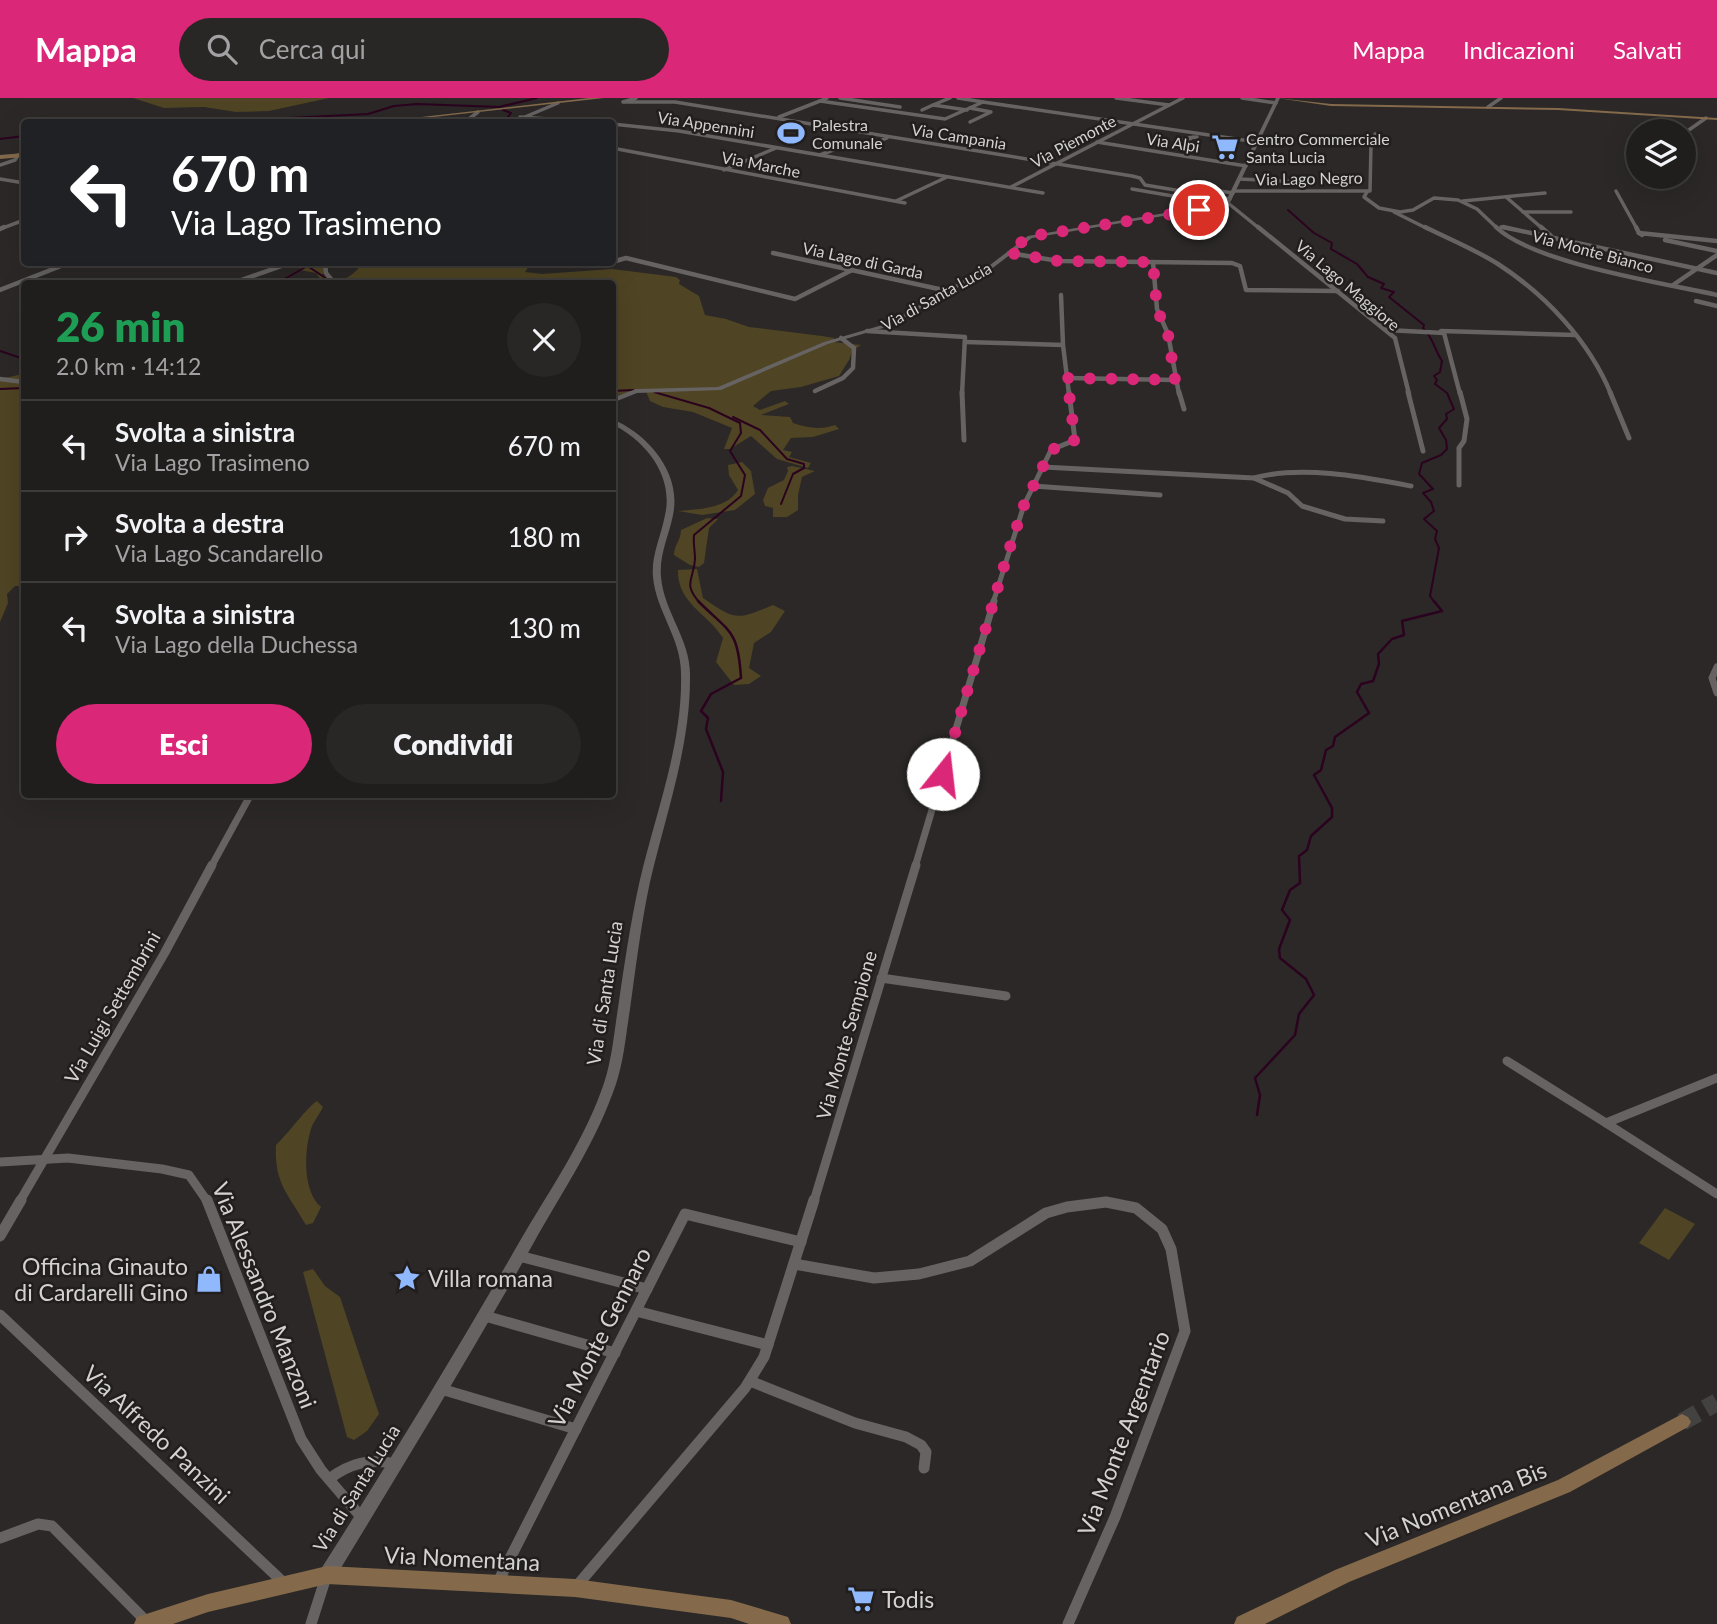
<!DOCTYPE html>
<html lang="it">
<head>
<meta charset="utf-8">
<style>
	:root { --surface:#201e1d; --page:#282726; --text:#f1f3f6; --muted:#a2a2a4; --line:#3d3c3b; --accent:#db2777 }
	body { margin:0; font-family:Lato,sans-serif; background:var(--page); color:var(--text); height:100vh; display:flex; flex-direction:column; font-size:26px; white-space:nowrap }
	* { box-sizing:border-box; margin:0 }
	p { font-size:23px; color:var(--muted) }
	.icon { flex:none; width:38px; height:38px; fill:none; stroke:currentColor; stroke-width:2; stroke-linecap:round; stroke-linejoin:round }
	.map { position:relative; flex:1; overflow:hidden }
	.details { position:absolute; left:21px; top:182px; width:595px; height:518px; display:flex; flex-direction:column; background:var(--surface); border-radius:7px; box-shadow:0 7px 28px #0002,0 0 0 2px var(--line) }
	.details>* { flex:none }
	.top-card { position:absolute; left:21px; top:21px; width:595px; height:147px; border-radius:7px; box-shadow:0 7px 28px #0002,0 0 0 2px var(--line); background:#202124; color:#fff; overflow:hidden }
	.controls { position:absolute; left:1626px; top:21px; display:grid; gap:14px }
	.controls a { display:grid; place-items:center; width:70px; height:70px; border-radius:50%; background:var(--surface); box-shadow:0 7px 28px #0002,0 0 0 2px var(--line); font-size:35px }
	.pin { position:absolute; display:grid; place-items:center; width:60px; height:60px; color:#fff; margin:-30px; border:4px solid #fff; border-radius:50%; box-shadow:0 2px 7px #0007 }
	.me { position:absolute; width:77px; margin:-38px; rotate:16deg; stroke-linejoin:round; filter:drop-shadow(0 0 5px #0008) }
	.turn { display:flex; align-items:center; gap:24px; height:147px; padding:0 35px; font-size:32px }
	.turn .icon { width:91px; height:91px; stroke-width:2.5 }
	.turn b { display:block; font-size:49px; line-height:60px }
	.round { display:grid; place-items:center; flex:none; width:74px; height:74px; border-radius:37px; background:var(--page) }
	.overview { display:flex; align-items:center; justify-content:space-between; height:119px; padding:0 35px }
	h1 { font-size:42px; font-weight:800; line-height:52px; color:#1e9e55 }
	.button { display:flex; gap:14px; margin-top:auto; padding:14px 35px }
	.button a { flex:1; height:80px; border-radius:42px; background:var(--accent); color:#fff; font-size:28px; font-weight:800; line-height:80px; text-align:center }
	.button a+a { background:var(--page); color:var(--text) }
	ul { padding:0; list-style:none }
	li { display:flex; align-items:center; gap:21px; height:91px; padding:0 35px; border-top:2px solid var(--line) }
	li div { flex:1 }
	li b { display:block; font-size:26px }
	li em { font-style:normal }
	header { display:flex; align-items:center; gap:42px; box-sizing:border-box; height:98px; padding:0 35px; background:var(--accent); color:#fff }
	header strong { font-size:33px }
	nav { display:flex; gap:38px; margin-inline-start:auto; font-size:24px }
	.search { width:490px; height:63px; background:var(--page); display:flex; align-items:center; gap:18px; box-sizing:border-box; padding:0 24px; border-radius:38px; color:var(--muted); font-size:26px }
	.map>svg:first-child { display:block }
</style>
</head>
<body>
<header>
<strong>Mappa</strong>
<div class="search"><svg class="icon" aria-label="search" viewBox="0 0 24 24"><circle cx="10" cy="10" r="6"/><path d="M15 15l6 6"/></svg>Cerca qui</div>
<nav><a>Mappa</a><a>Indicazioni</a><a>Salvati</a></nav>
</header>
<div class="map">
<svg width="1717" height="1526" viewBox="0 0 1717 1526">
	<rect width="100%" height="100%" fill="#2b2827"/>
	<g fill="#4f4423">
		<polygon points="133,0 329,0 269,13 236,14 204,9 164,10"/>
		<path d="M537 164 529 168 525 174 542 176 612 171 676 179 680 182 679 186 699 198 705 217 726 221 749 229 822 238 834 240 833 244 861 247 852 253 849 262 839 278 801 289 771 293 753 308 760 312 785 303 789 306 761 317 790 319 793 325C807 330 821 332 835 327L839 331 813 339 791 340 783 352 792 354 789 359 811 365 808 370 777 361 751 338 730 351H724L732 330 693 314 663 309 650 303 645 291 619 297 613 296 612 186H324L316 175 300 172 301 165 324 168 326 173 322 177C344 184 349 182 363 165Z"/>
		<polygon points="23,276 24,488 15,488 7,496 8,505 0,524 0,281"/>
		<path d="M742 364 751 373 755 396 735 412 702 417 678 413C699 411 726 411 738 392L729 377 728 367Z"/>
		<polygon points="792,368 815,373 802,379 798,397 798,412 787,419 773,419 773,410 765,408 763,402 768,390 784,382 788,373 787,369"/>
		<path d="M707 420 718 421 709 430 704 465 699 469 690 467 674 457C674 447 681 442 681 432Z"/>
		<path d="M697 471 703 500C736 523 737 522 773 507L785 513 771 534 754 545 749 570 761 578 749 586 734 587 716 564 723 540C707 515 677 505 678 472Z"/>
		<path d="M317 1003 323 1009C320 1015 315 1022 312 1028 304 1050 302 1093 321 1109L313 1125 306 1127C288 1096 274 1085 276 1047 286 1038 310 1006 317 1003Z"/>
		<polygon points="1665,1110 1695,1126 1669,1162 1639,1145"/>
		<polygon points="313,1171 325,1188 340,1199 379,1316 367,1333 354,1342 347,1339 303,1174"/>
	</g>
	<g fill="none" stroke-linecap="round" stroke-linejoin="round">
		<g stroke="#2b031f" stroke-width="2">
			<polyline points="503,12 511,15 504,24"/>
			<polyline points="208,24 368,16 394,8 417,6 499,9 537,0"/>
			<polyline points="0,41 24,38"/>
			<path d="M1288 112 1314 135 1332 145 1331 151 1357 166 1368 179 1384 186 1381 190 1394 194 1389 199 1424 227 1423 230C1434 241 1434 251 1442 263L1440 274 1434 278 1437 282 1435 286 1447 295 1454 311 1446 316 1447 321 1439 330 1446 342 1447 351 1441 357 1422 365 1419 376 1433 391 1423 395 1431 404 1434 413 1424 421 1437 433 1435 441 1439 450 1430 498 1435 505"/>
			<polyline points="310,164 309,169 330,183"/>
			<polyline points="276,186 309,167"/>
			<polyline points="0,253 24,261"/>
			<polyline points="0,291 24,290"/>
			<polyline points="612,293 633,292"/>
			<path d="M654 294 709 310 740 325 741 335 730 353 745 377 741 398 694 437C693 445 695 453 695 461 694 482 682 485 700 505"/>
			<polyline points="733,319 760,332 787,361 804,366 804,370 793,376 781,406"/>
		</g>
		<g stroke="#2b031f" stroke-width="2.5">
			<path d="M698 503C730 535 738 531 741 580L711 596 701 613 708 620 706 631 723 674 721 703"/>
			<polyline points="1257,1017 1260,997 1255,980 1295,937 1299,916 1314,897 1306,881 1280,860 1279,851 1290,822 1282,812 1290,792 1300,785 1299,758 1307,752 1311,738 1332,719 1332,710 1314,677 1321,672 1326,652 1333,648 1335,639 1369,615 1357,594 1361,586 1373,583 1379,566 1378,556 1392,541 1404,537 1402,523 1442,513 1434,503"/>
		</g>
		<polyline stroke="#444240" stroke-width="18" stroke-dasharray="18 9" stroke-linecap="butt" points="1682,1324 1717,1304"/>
		<g stroke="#666362" stroke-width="3.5">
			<polyline points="636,0 623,4 675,4 1132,78 1140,80 1145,87 1230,101"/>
			<polyline points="827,0 820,3 945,21 983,4 958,0"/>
			<polyline points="840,0 900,9"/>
			<polyline points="950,0 933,7 967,12"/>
			<polyline points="1116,0 1169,7"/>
			<polyline points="1242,0 1276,5"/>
			<polyline points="983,4 1257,44"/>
			<polyline points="1488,9 1501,0"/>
			<polyline points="970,10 991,14 970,24"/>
			<polyline points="922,12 933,7"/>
			<polyline points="520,19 591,24"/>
			<polyline points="779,19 820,3"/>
			<polyline points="416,24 424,21 447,24"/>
			<polyline points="465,24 478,14"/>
			<polyline points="513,24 558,5"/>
			<polyline points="612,26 679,33 1043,95"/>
			<path d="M1193 39 1179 48H1173C1181 42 1187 39 1197 39"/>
			<polyline points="1097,44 1246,68"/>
			<polyline points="612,50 905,105"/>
			<polyline points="820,57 846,47 865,49 887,40"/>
			<polyline points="0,67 15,62 18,57"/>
			<polyline points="724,72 776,50"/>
			<polyline points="1684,77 1694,53 1686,34 1706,20"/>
			<polyline points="0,81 24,85"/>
			<polyline points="1239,81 1305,84"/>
			<polyline points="1187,88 1233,95"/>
			<polyline points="1011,89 1183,0"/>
			<polyline points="1132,91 1225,107"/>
			<polyline points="1234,93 1370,93 1371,47 1375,36"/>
			<polyline points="1616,93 1637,131"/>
			<polyline points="1367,94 1364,99 1379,110 1400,114 1413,112 1434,100 1458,102 1477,111 1498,131"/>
			<polyline points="1506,99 1543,131"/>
			<polyline points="896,103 947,79"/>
			<polyline points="1463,103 1545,95"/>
			<polyline points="1228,105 1260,131"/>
			<polyline points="1394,114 1428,131"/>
			<polyline points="1523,114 1571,114"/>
			<polyline points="1501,129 1511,131"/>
			<polyline points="0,131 24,122"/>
		</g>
		<g stroke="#666362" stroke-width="4.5">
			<polyline points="1258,129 1395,240 1409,296"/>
			<path d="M1425 129C1449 141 1476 152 1498 166 1546 197 1589 243 1611 296"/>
			<path d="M1496 129C1533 165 1663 185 1717 197"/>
			<polyline points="1503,129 1717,175"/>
			<polyline points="1541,129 1551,138"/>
			<polyline points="1636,129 1639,135"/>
			<polyline points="0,131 4,129"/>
			<polyline points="1642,137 1639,135 1717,143"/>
			<polyline points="1665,142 1717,153"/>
			<polyline points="773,155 948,193"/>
			<polyline points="1009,155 1059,163 1232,165 1240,168 1246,192 1338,193"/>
			<polyline points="325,164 326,175 335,186"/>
			<polyline points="339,164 366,167"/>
			<polyline points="612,164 626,160 795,201 852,172"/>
			<polyline points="1153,164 1157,211 1168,236 1179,296"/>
			<polyline points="230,186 293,164"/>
			<polyline points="1673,187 1717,157"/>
			<polyline points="0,192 71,164"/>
			<polyline points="1061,197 1063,247 1069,296"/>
			<polyline points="1696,203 1717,208"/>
			<polyline points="1387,232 1444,235 1460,296"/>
			<polyline points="867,233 965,239 962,296"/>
			<polyline points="1441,233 1575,237"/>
			<polyline points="965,244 1063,247"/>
			<polyline points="1067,280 1175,282"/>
			<polyline points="0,281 24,284"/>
			<polyline points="815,293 843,280 853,270 854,250 841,240"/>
		</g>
		<g stroke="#666362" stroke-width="5">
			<polyline points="962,294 964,342"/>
			<polyline points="1179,294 1184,311"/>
			<polyline points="1408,294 1423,353"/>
			<polyline points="1610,294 1629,340"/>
			<path d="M1043 369 1254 380C1302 367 1363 379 1411 388"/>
			<polyline points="1254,380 1288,395 1302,408 1345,421 1383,423"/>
			<polyline points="1459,387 1459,350 1464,343 1467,321 1460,294"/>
			<polyline points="1033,388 1160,397"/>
			<polyline points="993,505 1024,407 1051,352 1075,342 1069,294"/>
		</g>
		<g stroke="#666362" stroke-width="7">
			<polyline points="1717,569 1712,580 1717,595"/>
			<polyline points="211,769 251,696"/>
			<polyline points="915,769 994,503"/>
		</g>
		<g stroke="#666362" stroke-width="9">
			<polyline points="881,880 1006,898"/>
			<polyline points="1507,963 1606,1025"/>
			<polyline points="1717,980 1606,1025 1717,1096"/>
			<polyline points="0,1064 68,1060 162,1071 189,1077 207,1103"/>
			<polyline points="20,1103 164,856 212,767"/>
			<polyline points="814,1103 916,767"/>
		</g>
		<g stroke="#666362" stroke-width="11">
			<polyline points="207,1102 301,1341 321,1372 362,1420"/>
			<polyline points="0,1138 21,1102"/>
			<polyline points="519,1158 647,1191"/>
			<polyline points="794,1166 874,1180 919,1176 970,1163 1046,1115 1067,1109 1106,1104 1136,1110 1162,1131 1171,1151 1185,1233 1115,1419 1068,1526"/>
			<polyline points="636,1213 768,1247"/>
			<polyline points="0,1217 285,1486"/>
			<polyline points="485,1218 615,1255"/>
			<polyline points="750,1283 855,1325 906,1339 921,1347 926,1354 924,1370"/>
			<polyline points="441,1291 576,1331"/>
			<path d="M329 1381C350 1365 370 1360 396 1366"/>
			<polyline points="0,1440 38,1426 52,1428 148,1525"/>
			<polyline points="498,1484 685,1116 801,1144"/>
			<polyline points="575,1490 745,1290 764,1259 814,1102"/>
			<polyline points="311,1526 326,1479"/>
		</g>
		<g fill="#666362" fill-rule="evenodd">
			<polygon points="1276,0 1280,0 1229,107 1032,140 994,169 890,228 828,246 721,292 637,295 612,305 612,300 636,291 718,289 824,244 886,226 990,167 1028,138 1225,105"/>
			<path d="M612 321C648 336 682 375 673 417 669 438 659 456 661 479 664 514 690 541 690 576 691 648 666 715 650 784 641 826 636 868 630 911 626 936 624 962 616 986 597 1043 562 1094 533 1146 469 1260 401 1371 333 1483L327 1485 321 1483 319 1477 321 1471C391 1361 459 1249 524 1136 553 1087 586 1039 604 985 612 961 614 935 618 910 624 869 630 827 639 786 655 716 683 647 681 575 681 540 656 513 653 479 651 457 661 439 665 417 674 378 646 343 612 326Z"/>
		</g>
		<g fill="#846a4b" fill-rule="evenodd">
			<polygon points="589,0 604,0 389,24 377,24"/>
			<polygon points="1277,0 1331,6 1558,10 1717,20 1717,22 1558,12 1331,8"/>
			<polygon points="24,55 24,59 0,61 0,57"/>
			<polygon points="1682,1316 1688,1319 1691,1324 1688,1329 1570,1394 1349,1484 1265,1526 1234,1526 1237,1519 1335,1472 1558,1382"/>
			<polygon points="327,1468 575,1481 731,1502 788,1519 791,1526 749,1526 731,1520 575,1499 327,1486 208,1514 173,1526 134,1526 137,1519 208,1496"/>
		</g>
	</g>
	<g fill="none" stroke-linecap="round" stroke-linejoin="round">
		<polyline stroke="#db2777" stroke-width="12" stroke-dasharray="0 21.6" points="943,676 1007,458 1024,407 1051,352 1075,342 1067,280 1175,282 1168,236 1157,211 1153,164 1059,163 1009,155 1024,142 1038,137 1199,112"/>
	</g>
	<defs>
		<symbol id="stadium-bare" viewBox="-9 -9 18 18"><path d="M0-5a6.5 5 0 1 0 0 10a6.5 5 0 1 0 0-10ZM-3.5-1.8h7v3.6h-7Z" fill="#90b8fd" stroke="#211e1d" stroke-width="2.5" paint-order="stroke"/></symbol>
		<symbol id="supermarket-bare" viewBox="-9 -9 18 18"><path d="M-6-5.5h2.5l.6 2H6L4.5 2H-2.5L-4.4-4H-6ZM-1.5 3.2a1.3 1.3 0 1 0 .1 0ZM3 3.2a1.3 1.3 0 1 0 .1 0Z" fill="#90b8fd" stroke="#211e1d" stroke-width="2.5" paint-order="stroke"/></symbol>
		<symbol id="sight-bare" viewBox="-9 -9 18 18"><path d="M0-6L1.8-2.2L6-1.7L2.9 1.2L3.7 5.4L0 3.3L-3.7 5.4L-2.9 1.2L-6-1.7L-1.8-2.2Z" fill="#90b8fd" stroke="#211e1d" stroke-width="2.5" paint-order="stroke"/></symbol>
		<symbol id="shop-bare" viewBox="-9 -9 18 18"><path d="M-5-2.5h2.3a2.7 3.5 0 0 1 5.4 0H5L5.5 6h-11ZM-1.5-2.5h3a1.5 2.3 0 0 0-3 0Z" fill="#90b8fd" stroke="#211e1d" stroke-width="2.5" paint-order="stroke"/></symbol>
	</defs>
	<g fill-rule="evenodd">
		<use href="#stadium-bare" x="772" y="16" width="38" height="38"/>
		<use href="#supermarket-bare" x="1206" y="30" width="38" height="38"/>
		<use href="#sight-bare" x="388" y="1161" width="38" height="38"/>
		<use href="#shop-bare" x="190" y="1162" width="38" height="38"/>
		<use href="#supermarket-bare" x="842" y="1482" width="38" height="38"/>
	</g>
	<g text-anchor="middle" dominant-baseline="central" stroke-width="5" stroke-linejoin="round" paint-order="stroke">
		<g font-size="16" fill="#d4d2d1" stroke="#211e1d">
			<text transform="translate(706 26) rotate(9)">Via Appennini</text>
			<text transform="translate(959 38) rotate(9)">Via Campania</text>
			<text transform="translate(1073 43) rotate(-28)">Via Piemonte</text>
			<text transform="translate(1173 44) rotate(9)">Via Alpi</text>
			<text transform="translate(761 66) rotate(11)">Via Marche</text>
			<text transform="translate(1309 80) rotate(-1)">Via Lago Negro</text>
			<text transform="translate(1593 153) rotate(15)">Via Monte Bianco</text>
			<text transform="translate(863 162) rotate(12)">Via Lago di Garda</text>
			<text transform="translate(1348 187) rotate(40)">Via Lago Maggiore</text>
			<text transform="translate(936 198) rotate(-29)">Via di Santa Lucia</text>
		</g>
		<g font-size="16" fill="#d4d2d1" stroke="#211e1d" text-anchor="start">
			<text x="812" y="26">Palestra<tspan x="812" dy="18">Comunale</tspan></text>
			<text x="1246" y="40">Centro Commerciale<tspan x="1246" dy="18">Santa Lucia</tspan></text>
		</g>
		<g font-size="19" fill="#d4d2d1" stroke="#211e1d">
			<text transform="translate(604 895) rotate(-81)">Via di Santa Lucia</text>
			<text transform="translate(112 909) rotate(-60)">Via Luigi Settembrini</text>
			<text transform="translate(846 937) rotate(-74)">Via Monte Sempione</text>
			<text transform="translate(356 1390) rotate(-58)">Via di Santa Lucia</text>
		</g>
		<g font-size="23" fill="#d4d2d1" stroke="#211e1d" text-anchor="start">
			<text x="188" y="1168" text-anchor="end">Officina Ginauto<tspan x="188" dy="26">di Cardarelli Gino</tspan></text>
			<text x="428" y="1180">Villa romana</text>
			<text x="882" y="1501">Todis</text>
		</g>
		<g font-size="23" fill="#d4d2d1" stroke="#211e1d">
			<text transform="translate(265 1197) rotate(68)">Via Alessandro Manzoni</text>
			<text transform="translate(599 1239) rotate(-63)">Via Monte Gennaro</text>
			<text transform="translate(1123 1335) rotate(-69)">Via Monte Argentario</text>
			<text transform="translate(157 1336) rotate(43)">Via Alfredo Panzini</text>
			<text transform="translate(1456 1406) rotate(-22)">Via Nomentana Bis</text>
			<text transform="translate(462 1460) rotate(3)">Via Nomentana</text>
		</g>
	</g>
</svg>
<div class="controls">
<a><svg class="icon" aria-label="layers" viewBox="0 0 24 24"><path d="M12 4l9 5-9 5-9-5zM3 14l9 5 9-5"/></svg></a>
</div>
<div class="pin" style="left:1199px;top:112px;background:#d93025"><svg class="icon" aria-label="arrive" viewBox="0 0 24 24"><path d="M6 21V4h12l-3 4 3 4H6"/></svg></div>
<svg class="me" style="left:943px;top:676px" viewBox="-20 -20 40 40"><circle r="19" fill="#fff"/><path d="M0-13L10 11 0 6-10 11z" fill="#db2777"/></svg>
<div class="top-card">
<div class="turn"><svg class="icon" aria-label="left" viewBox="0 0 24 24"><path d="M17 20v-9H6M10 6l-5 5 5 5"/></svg><div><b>670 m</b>Via Lago Trasimeno</div></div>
</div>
<section class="details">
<div class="overview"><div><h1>26 min</h1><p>2.0 km · 14:12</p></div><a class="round"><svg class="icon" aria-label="close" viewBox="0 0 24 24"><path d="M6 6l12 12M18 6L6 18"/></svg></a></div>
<ul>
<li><svg class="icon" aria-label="left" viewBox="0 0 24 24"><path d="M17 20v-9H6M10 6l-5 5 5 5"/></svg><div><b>Svolta a sinistra</b><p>Via Lago Trasimeno</p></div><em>670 m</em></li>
<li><svg class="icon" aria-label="right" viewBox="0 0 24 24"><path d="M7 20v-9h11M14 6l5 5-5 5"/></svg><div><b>Svolta a destra</b><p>Via Lago Scandarello</p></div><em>180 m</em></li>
<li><svg class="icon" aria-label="left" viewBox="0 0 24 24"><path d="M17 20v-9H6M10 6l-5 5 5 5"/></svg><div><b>Svolta a sinistra</b><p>Via Lago della Duchessa</p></div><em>130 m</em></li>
</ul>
<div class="button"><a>Esci</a><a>Condividi</a></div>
</section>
</div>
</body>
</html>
